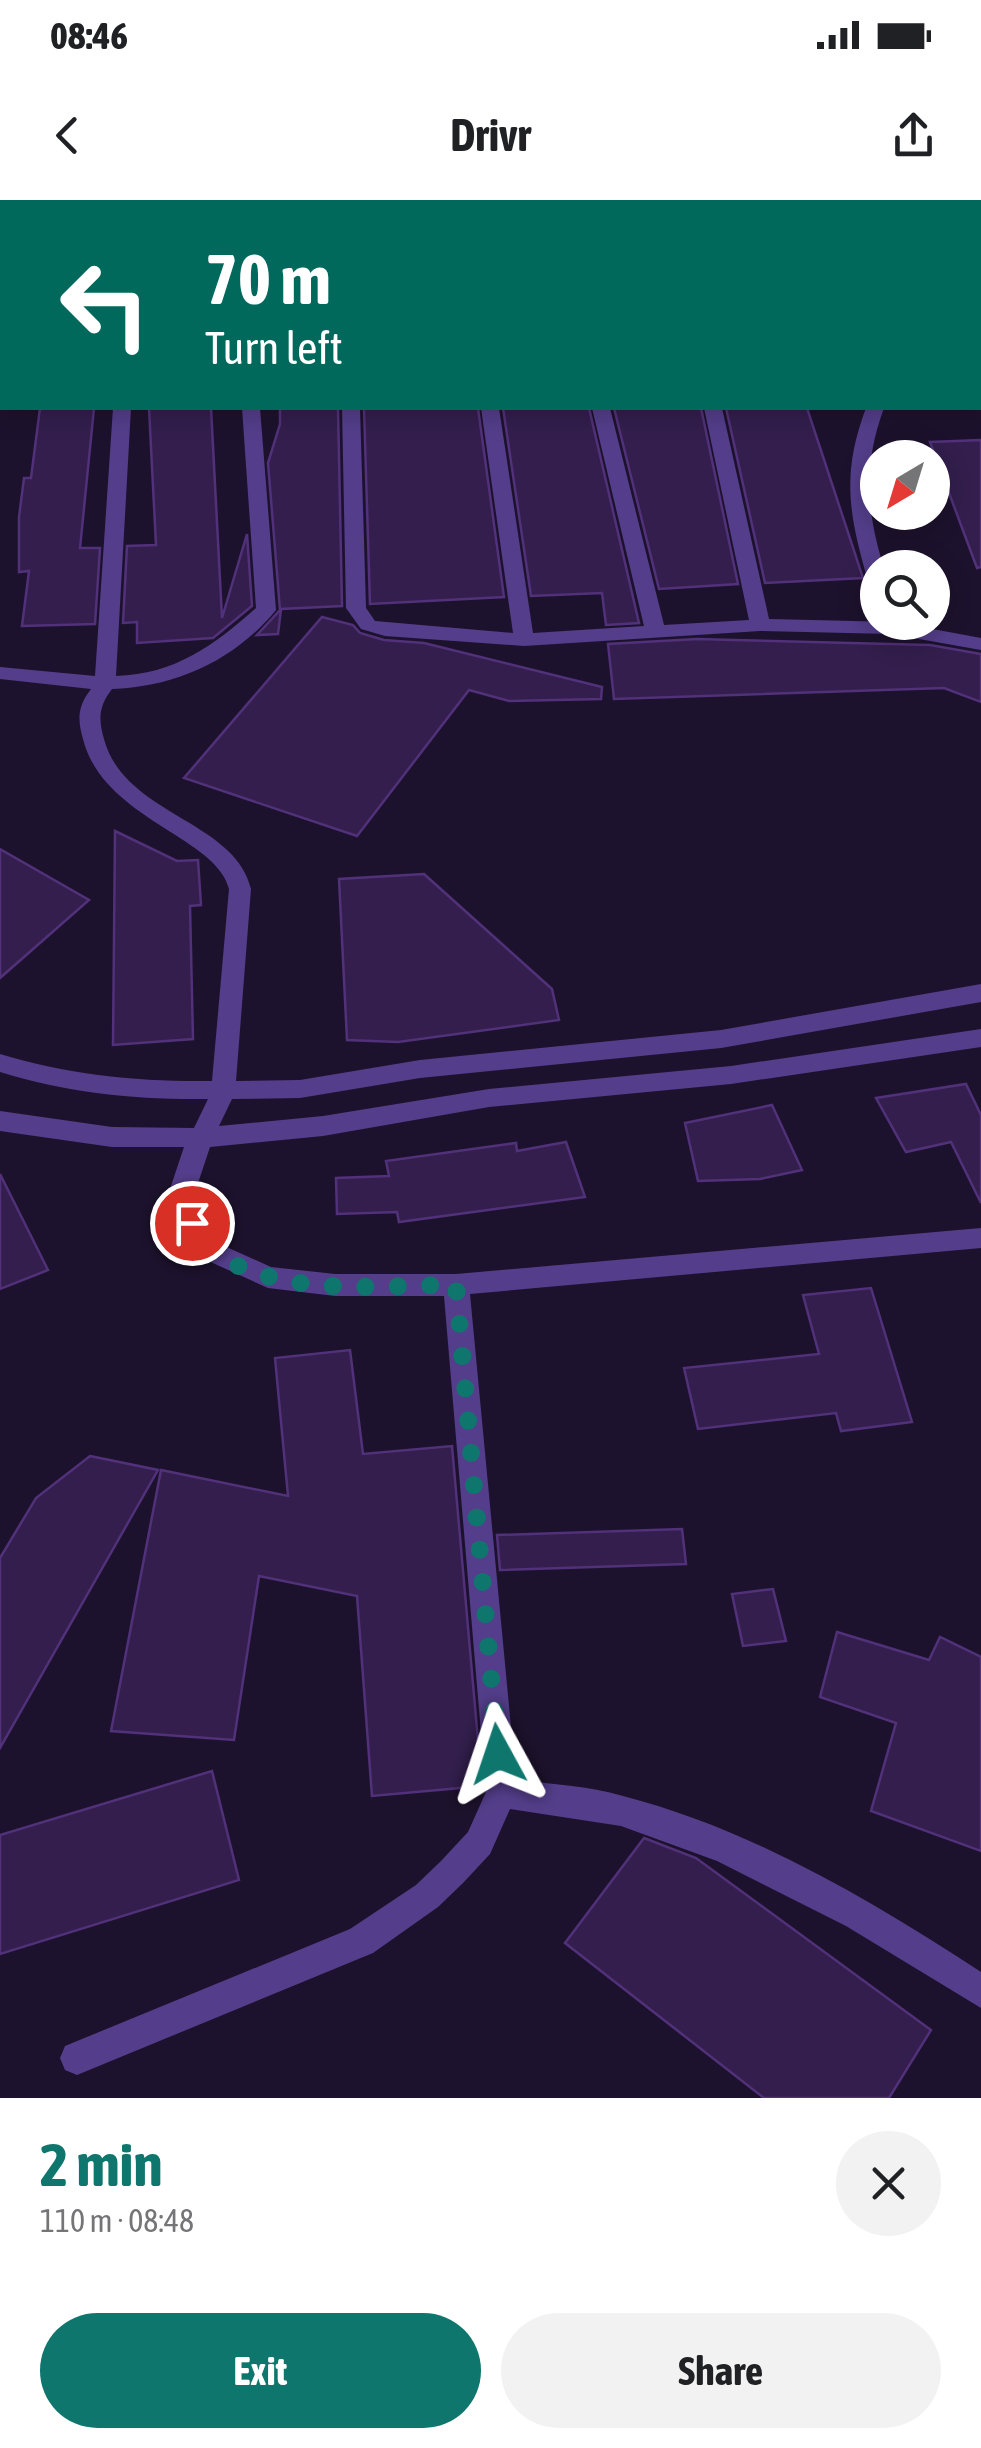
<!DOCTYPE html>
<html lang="en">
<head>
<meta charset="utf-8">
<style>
	:root { --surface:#fff; --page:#f2f2f2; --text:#202124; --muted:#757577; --accent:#0f766e }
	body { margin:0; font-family:"Asap Condensed",sans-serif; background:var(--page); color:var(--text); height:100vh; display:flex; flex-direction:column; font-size:38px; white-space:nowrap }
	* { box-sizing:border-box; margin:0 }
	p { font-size:32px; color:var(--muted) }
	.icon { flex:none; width:55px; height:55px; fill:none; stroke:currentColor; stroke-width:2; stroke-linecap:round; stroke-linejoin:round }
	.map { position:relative; height:1898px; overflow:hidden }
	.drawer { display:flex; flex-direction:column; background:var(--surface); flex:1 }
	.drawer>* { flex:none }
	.hud { position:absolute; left:0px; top:0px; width:982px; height:210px; box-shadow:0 5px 25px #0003; background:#00695c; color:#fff; overflow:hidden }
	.needle { width:65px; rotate:218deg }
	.fabs { position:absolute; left:860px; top:240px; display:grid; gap:20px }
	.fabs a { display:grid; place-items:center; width:90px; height:90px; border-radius:50%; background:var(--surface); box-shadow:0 5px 25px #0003; font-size:50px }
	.pin { position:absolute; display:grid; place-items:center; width:85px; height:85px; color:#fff; margin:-42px; border:5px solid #fff; border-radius:50%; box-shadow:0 2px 10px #0007 }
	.me { position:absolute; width:110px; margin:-55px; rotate:355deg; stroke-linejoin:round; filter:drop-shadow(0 0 8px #0008) }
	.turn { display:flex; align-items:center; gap:35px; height:210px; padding:0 40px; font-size:45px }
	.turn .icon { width:130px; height:130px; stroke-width:2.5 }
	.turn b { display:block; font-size:70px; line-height:85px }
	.round { display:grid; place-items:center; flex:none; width:105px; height:105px; border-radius:52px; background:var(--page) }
	.head { display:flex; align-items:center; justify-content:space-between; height:170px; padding:0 40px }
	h1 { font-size:60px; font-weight:700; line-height:75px; color:var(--accent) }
	.button { display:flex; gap:20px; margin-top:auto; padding:20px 40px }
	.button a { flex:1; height:115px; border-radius:60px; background:var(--accent); color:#fff; font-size:40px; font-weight:700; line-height:115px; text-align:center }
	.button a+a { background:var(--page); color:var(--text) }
	.status { display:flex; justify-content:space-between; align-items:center; height:70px; padding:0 50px; background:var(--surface); direction:ltr }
	.status svg { height:28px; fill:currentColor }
	header { display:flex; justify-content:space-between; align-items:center; height:130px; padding:0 40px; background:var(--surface); font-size:45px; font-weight:700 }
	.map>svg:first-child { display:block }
</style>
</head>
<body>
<div class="status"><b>08:46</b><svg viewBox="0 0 49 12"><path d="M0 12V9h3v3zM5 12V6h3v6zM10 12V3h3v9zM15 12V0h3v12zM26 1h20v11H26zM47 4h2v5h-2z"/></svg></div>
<header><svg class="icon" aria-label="back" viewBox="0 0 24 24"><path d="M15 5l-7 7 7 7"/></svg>Drivr<svg class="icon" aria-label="share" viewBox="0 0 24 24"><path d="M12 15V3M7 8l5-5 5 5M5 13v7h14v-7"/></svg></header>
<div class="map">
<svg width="981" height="1898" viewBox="0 0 981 1898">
	<rect width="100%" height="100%" fill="#1d122d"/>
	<g fill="#331e4d" stroke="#513179" stroke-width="2.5">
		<polygon points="40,208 94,208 80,348 100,348 95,424 22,426 29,371 19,372 19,317 24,278 31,278"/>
		<polygon points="149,208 211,208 222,418 247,334 252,406 213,438 137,443 137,422 123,423 127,346 156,345"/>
		<polygon points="280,208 338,208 342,406 281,409 278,434 257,435 280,410 268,263 280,224"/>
		<polygon points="364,208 478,208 504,397 370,404"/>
		<polygon points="503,208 589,208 639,423 606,425 602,393 531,396"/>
		<polygon points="614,208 701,208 738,384 659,389"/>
		<polygon points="726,208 807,208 863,378 765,383"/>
		<polygon points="981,240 981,367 977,368 930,242"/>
		<polygon points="322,417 353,425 360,433 384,440 424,443 602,487 601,499 509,501 469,490 357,636 184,578"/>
		<polygon points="697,439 930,445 981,454 981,502 944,488 614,499 608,444"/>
		<polygon points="115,631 177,661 198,660 201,705 190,706 193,839 113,845"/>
		<polygon points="0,649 89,700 0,778"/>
		<polygon points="424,674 552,789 559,820 398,842 347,840 339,679"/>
		<polygon points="966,884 981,915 981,1003 951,942 906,952 876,898"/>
		<polygon points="772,905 802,970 760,979 698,981 685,923"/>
		<polygon points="566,942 585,997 399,1022 397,1012 337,1014 336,978 389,976 386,961 516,943 517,951"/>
		<polygon points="0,974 48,1070 0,1089"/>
		<polygon points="871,1088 912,1222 841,1231 836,1213 698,1229 684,1168 819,1154 803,1095"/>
		<polygon points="350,1150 363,1254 452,1246 482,1586 372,1596 357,1396 259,1376 234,1540 111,1531 161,1270 288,1296 275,1158"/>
		<polygon points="90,1256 158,1270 0,1548 0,1358 36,1298"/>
		<polygon points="682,1329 686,1364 500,1370 497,1335"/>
		<polygon points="773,1389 786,1441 743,1446 732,1394"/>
		<polygon points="837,1432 929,1460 940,1437 981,1457 981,1651 871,1611 896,1523 820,1497"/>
		<polygon points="212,1571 239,1680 0,1754 0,1635"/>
		<polygon points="644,1638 696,1658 931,1830 889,1898 764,1898 565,1743"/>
	</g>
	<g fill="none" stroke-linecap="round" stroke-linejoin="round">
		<g fill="#543e8b" fill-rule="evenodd">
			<rect x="117" y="0" width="16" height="2"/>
			<rect x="222" y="0" width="16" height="2"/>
			<rect x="324" y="0" width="16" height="2"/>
			<polygon points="547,0 563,0 564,2 548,2"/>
			<rect x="640" y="0" width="16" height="2"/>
			<polygon points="756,0 772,0 773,2 757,2"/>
			<polygon points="846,0 862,0 863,2 847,2"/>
			<rect x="980" y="50" width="1" height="10"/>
			<path d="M113 208H131L116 476C175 474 213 446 256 408L242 208H260L276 410C235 460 176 487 112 489 99 506 98 518 104 539 124 615 235 620 251 689L236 881 300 880 420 860 721 830 981 784V802L721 848 420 878 300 898 232 899 219 926 323 916 489 889 731 866 981 829V847L731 884 489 907 323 936 210 947 195 992 204 1019 222 1045 271 1067 335 1074H456L981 1028V1048L470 1094 516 1580C552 1584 588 1586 623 1596 751 1629 871 1700 981 1772V1808L846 1726 717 1661 621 1626 510 1609 490 1654 463 1683 438 1707 373 1753 77 1875 65 1870 60 1858 65 1846 350 1729 416 1685 441 1661 468 1632 486 1592 444 1096H335L268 1088 204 1059 179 1023 169 992 184 947H112L0 931V911L112 927 194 928 208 899C138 900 67 893 0 872V854C68 875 141 882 212 881L229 689C217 637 103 619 83 539 77 518 78 506 91 489L0 479V467L95 476Z"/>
			<polygon points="342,208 360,208 366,408 375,421 513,433 481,208 499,208 533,433 644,426 592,208 610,208 664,425 749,420 704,208 722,208 769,419 895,422 981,438 981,450 891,434 760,431 524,446 385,436 361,429 346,408"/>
			<path d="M866 208H884C863 265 866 310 884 368H878V387L868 381C849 315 841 274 866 208Z"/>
		</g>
		<g fill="#ea66fd" fill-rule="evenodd">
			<polygon points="951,0 967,0 968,2 952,2"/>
			<rect x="980" y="37" width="1" height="12"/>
		</g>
	</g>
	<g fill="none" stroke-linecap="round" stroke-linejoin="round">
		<path stroke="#0f766e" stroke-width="18" stroke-dasharray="0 32.4" d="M192 1023C199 1033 206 1047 216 1054 285 1098 378 1085 456 1085L498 1554"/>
	</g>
</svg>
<div class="fabs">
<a><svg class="needle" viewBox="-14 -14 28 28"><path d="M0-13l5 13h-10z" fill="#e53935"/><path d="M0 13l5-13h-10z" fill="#757577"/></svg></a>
<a><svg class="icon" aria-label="search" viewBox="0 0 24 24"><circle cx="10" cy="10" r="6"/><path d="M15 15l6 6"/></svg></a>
</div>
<div class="pin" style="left:192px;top:1023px;background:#d93025"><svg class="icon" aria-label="arrive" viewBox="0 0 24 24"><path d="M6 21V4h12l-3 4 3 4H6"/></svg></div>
<svg class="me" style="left:498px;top:1554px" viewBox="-20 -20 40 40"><path d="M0-17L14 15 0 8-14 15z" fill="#0f766e" stroke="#fff" stroke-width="4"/></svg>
<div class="hud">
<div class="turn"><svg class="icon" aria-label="left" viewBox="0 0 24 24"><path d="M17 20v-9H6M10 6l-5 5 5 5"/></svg><div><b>70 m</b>Turn left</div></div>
</div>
</div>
<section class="drawer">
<div class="head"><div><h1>2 min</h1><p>110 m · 08:48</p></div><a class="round"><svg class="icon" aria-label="close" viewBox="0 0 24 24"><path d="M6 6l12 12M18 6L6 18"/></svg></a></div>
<div class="button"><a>Exit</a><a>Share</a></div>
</section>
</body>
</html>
